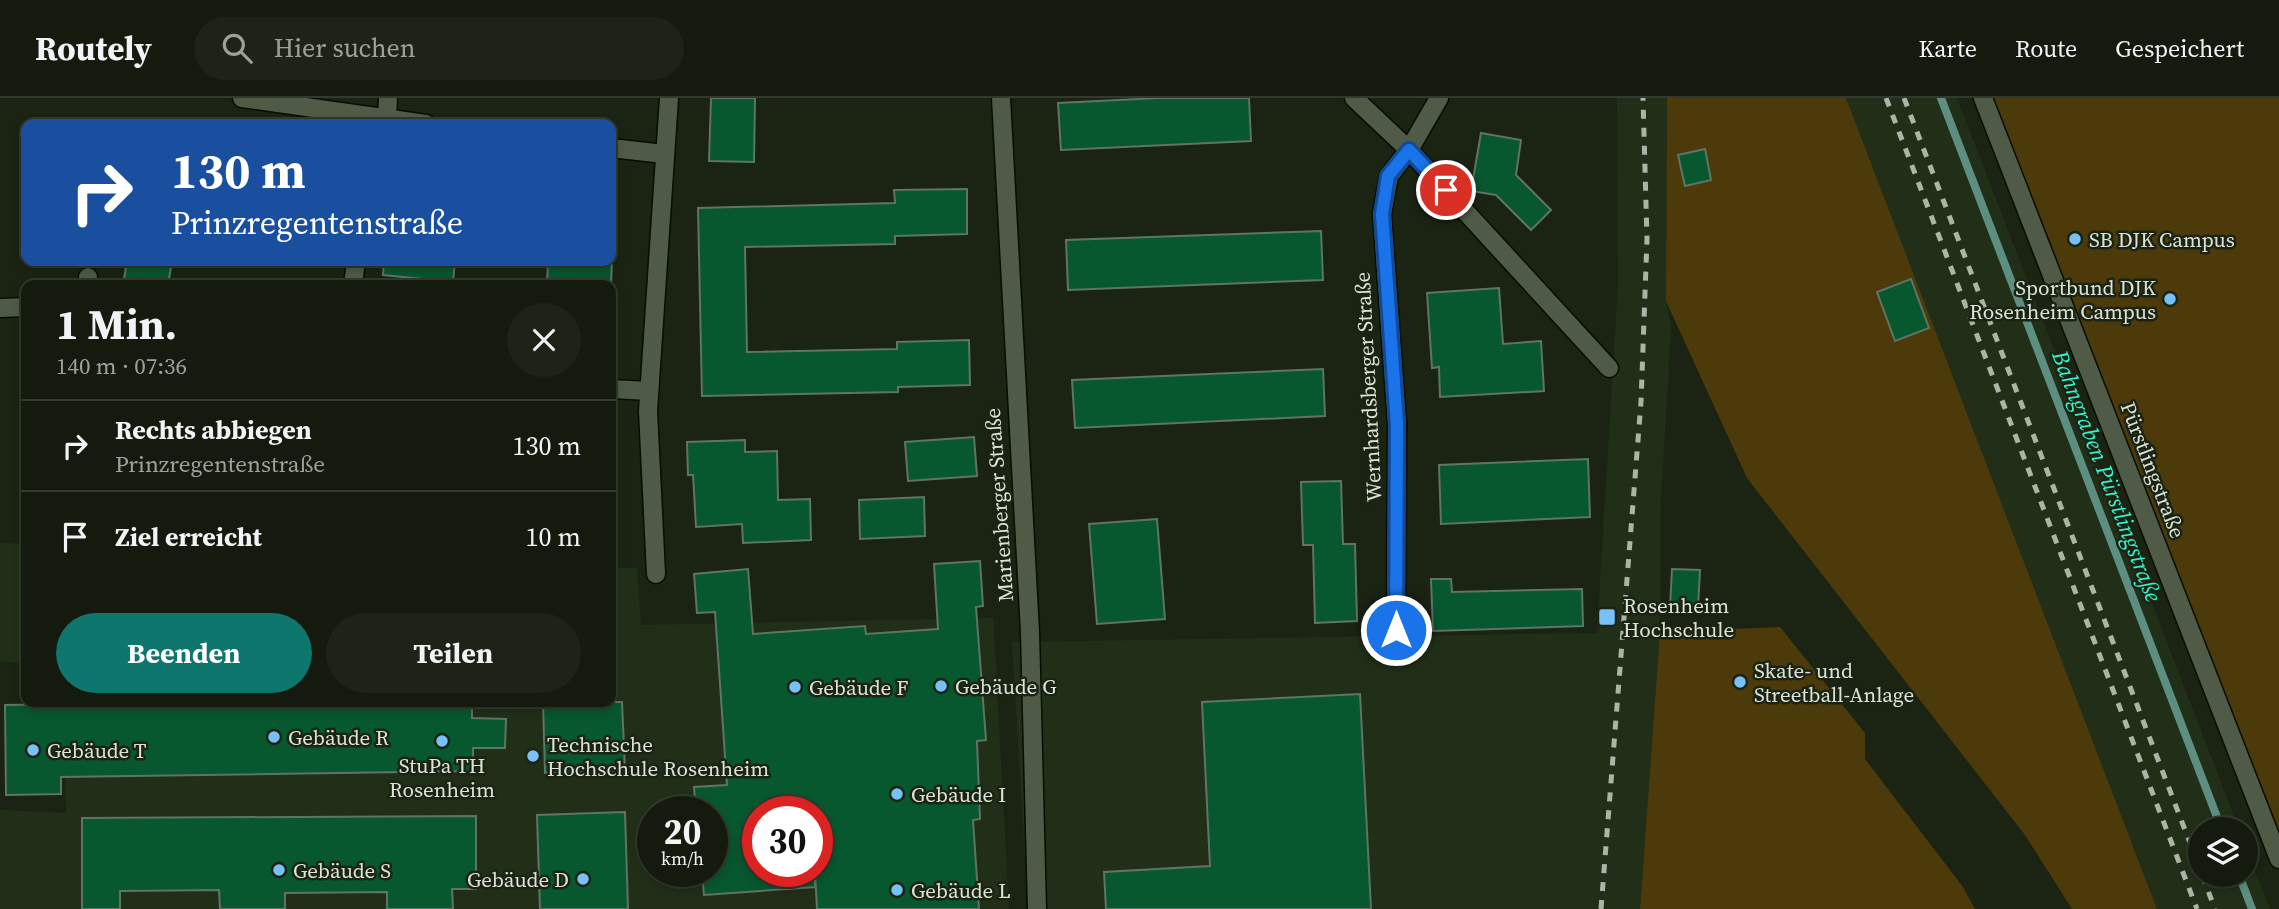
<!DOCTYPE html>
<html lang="de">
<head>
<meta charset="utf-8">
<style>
	:root { --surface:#141b0e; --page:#1d2417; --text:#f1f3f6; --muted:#9da19e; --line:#33392e; --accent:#0f766e }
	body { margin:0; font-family:"Source Serif 4",serif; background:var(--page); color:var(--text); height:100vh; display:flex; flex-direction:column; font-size:26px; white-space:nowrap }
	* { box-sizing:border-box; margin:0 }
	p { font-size:23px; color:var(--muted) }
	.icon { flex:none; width:38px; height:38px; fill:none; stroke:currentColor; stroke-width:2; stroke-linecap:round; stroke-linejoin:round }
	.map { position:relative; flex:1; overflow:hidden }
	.side { position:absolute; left:21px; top:182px; width:595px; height:427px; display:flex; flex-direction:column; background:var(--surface); border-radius:14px; box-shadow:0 4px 10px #0003,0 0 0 2px var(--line) }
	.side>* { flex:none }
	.top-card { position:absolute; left:21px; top:21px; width:595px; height:147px; border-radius:14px; box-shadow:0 4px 10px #0003,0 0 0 2px var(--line); background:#1a4fa0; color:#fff; overflow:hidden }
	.controls { position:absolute; left:2188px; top:719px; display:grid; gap:14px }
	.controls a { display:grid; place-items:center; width:70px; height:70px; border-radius:50%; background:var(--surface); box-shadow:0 4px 10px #0003,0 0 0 2px var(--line); font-size:35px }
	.speed { position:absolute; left:637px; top:698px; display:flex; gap:14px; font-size:35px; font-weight:700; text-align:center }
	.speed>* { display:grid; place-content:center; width:91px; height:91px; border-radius:50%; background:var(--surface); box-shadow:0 4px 10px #0003,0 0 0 2px var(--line); line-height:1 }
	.speed small { font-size:18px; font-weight:400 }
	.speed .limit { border:10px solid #d22; background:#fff; color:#111 }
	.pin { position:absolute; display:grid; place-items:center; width:60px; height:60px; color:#fff; margin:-30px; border:4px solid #fff; border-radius:50%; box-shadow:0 2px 7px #0007 }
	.me { position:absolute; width:77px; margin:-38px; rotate:0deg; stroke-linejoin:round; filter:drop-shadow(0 0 5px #0008) }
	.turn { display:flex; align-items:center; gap:24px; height:147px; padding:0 35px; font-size:32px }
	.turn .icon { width:91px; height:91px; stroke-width:2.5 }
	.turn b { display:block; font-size:49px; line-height:60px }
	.round { display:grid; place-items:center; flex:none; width:74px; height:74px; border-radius:37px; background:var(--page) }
	.summary { display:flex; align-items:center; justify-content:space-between; height:119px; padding:0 35px }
	h1 { font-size:42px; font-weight:700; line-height:52px }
	.action { display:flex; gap:14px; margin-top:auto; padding:14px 35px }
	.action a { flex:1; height:80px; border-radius:42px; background:var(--accent); color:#fff; font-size:28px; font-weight:700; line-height:80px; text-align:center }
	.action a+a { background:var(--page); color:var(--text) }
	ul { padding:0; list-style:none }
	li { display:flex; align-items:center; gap:21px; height:91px; padding:0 35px; border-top:2px solid var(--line) }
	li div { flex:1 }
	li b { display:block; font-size:26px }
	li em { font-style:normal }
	header { display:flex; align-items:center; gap:42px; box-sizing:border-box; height:98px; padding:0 35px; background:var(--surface); border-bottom:2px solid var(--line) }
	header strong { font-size:33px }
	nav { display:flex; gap:38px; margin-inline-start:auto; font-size:24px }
	.search { width:490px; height:63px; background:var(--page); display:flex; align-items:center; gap:18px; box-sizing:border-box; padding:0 24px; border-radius:38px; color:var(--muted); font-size:26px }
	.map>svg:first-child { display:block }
</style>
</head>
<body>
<header>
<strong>Routely</strong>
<div class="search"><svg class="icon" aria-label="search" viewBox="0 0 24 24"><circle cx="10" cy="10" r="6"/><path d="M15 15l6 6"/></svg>Hier suchen</div>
<nav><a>Karte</a><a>Route</a><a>Gespeichert</a></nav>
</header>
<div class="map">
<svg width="2279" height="811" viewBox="0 0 2279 811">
	<rect width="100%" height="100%" fill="#1b2413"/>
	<g fill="#222f18" fill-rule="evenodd">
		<polygon points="1617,0 1667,0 1666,203 1671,229 1660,417 1660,534 1640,811 1028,811 1012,544 1597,535 1618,188"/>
		<polygon points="1846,0 1957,0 2239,731 2200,732 2200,777 2245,777 2245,747 2270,811 2157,811"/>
		<polygon points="0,445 26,446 26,566 0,563"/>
		<path d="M611 470H637L641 527 993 520 1009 811H0V712L66 715 64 604H611ZM653 714H712V774H653ZM758 714H817V774H758Z"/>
	</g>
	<g fill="#4d3a0a">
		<polygon points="1667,0 1846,0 2157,811 2072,811 2025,737 1747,380 1666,203"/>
		<polygon points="1983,0 2279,0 2279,761"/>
		<polygon points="1780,529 1865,635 1865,661 1963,789 1975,811 1640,811 1660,534"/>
	</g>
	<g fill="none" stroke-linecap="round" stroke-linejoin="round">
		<g stroke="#5c8e81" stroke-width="8">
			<polyline points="1941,0 2222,732"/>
			<polyline points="2239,777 2252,811"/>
		</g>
	</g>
	<g fill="#07572f" stroke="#5f7465" stroke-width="2">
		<polygon points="711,0 755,0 754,64 709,63"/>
		<polygon points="1159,0 1249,0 1251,43 1061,52 1058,5"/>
		<polygon points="1481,35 1521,42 1516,77 1551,112 1531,132 1496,97 1471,93"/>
		<polygon points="1705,51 1711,82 1685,88 1678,57"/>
		<polygon points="967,91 967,136 895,138 895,146 745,149 747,254 897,251 897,244 969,242 970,287 898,289 898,294 702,298 698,110 895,105 894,92"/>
		<polygon points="1321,133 1323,182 1068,192 1066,142"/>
		<polygon points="127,163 172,163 168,187 123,187"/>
		<polygon points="384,163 455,163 453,184 383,177"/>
		<polygon points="548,163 612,163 611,187 547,187"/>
		<polygon points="1911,181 1929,230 1895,243 1877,194"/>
		<polygon points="1499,190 1503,246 1541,243 1544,293 1440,299 1439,269 1432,270 1427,195"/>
		<polygon points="1323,271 1325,318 1075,330 1072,282"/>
		<polygon points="974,339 977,378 908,383 905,344"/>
		<polygon points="745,342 745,354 777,353 778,402 810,401 811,442 743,445 742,426 696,429 693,377 688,377 687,344"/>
		<polygon points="1588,361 1590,419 1441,426 1439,367"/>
		<polygon points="1341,383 1343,446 1355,446 1357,523 1315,525 1313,447 1303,447 1301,384"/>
		<polygon points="924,399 925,438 860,441 859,402"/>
		<polygon points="1157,421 1165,521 1097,526 1089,426"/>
		<polygon points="980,463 983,508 976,509 986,642 977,643 980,721 973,722 979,811 817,811 815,774 817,774 817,714 758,714 758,774 815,774 815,789 704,797 702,774 712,774 712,714 696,714 694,689 727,687 715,514 697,515 694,476 748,471 753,536 865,528 866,536 938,531 934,466"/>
		<polygon points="1672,471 1700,472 1698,510 1670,509"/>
		<polygon points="1431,481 1451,481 1452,494 1582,491 1583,528 1433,533"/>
		<polygon points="1360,596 1371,811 1106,811 1104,774 1210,768 1202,604"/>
		<polygon points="75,604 472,606 472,620 506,621 505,650 473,650 473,673 61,679 61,696 6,697 5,607 75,606"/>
		<polygon points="543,604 622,604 625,672 545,675"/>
		<polygon points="625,714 628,811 540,811 537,717"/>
		<polygon points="476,718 476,791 452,791 453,811 387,811 387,794 285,795 285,811 220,811 219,792 120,793 120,811 82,811 82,720"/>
	</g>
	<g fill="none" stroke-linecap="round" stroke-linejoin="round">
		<defs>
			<g id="minor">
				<polyline points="242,0 426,26"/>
				<polyline points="1001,0 1030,534 1037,811"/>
				<polyline points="1354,0 1409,52 1609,270"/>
				<polyline points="1983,0 2279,761"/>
				<polyline points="387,21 388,0"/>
				<polyline points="611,50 664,56"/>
				<polyline points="88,179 88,187"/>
				<polyline points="353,187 356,163"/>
				<polyline points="0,210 26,209"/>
				<polyline points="611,291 649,293"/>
				<polyline points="656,476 648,313 669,0"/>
				<polyline points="1396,532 1397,325 1382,116 1389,78 1409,52 1439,0"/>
			</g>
		</defs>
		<use href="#minor" stroke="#060d02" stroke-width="21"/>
		<use href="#minor" stroke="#4f5a47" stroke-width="18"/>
		<g stroke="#adb4a7" stroke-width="5" stroke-dasharray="9 9" stroke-linecap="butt">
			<polyline points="1886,0 2197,811"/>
			<polyline points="1904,0 2200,771"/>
			<polyline points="2202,777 2215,811"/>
			<polyline points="1601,811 1641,304 1647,141 1643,0"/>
		</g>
	</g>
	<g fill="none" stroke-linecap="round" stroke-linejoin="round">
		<defs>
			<polyline id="route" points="1396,532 1397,326 1382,116 1388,78 1409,52 1446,92"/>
		</defs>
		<use href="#route" stroke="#114b97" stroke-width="18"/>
		<use href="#route" stroke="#1a73e8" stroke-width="12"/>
	</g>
	<g fill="#79bff8" stroke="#1b2413" stroke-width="2.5">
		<circle cx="2075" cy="141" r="7"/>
		<circle cx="2170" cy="201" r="7"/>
		<rect x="1598" y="510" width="18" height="18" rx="3.5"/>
		<circle cx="1740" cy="584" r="7"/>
		<circle cx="941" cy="588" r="7"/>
		<circle cx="795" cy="589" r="7"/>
		<circle cx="274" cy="639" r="7"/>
		<circle cx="442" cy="643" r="7"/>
		<circle cx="33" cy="652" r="7"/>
		<circle cx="533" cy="658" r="7"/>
		<circle cx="897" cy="696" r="7"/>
		<circle cx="279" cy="772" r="7"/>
		<circle cx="583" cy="781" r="7"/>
		<circle cx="897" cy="792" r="7"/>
	</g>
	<g text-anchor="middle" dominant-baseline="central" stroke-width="5" stroke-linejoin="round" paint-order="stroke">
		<g font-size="21" fill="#dce2d7" stroke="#1b2413" text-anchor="start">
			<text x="2089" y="141">SB DJK Campus</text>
			<text x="2156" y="189" text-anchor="end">Sportbund DJK<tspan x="2156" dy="24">Rosenheim Campus</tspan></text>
			<text x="1623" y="507">Rosenheim<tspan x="1623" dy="24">Hochschule</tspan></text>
			<text x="1754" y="572">Skate- und<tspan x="1754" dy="24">Streetball-Anlage</tspan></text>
			<text x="955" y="588">Gebäude G</text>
			<text x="809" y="589">Gebäude F</text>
			<text x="288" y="639">Gebäude R</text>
			<text x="547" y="646">Technische<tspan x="547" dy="24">Hochschule Rosenheim</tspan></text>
			<text x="47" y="652">Gebäude T</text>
			<text x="442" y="667" text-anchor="middle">StuPa TH<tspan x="442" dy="24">Rosenheim</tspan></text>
			<text x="911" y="696">Gebäude I</text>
			<text x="293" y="772">Gebäude S</text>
			<text x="569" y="781" text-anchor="end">Gebäude D</text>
			<text x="911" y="792">Gebäude L</text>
		</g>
		<g font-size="21" fill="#dce2d7" stroke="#1b2413">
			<text transform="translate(1368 289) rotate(-93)">Wernhardsberger Straße</text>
			<text transform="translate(2153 372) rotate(69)">Pürstlingstraße</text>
			<text transform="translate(999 407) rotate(-94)">Marienberger Straße</text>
		</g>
		<g font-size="23" font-style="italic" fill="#36f3d1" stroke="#1b2413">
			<text transform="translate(2107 378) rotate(69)">Bahngraben Pürstlingstraße</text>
		</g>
	</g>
</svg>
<div class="controls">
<a><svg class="icon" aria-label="layers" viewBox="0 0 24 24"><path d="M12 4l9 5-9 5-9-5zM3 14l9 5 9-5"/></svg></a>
</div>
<div class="speed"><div>20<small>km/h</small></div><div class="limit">30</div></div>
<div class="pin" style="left:1446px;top:92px;background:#d93025"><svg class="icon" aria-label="arrive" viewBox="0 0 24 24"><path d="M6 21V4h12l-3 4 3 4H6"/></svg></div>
<svg class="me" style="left:1396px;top:532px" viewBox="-20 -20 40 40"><circle r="17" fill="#1a73e8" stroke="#fff" stroke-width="3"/><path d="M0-11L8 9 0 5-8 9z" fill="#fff"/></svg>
<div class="top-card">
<div class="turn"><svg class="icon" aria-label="right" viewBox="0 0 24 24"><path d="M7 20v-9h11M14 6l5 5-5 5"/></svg><div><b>130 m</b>Prinzregentenstraße</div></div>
</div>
<section class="side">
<div class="summary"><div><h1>1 Min.</h1><p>140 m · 07:36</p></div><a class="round"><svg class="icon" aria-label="close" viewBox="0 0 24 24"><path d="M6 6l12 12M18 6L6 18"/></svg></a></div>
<ul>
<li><svg class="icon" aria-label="right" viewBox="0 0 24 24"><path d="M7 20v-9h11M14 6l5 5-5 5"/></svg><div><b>Rechts abbiegen</b><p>Prinzregentenstraße</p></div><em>130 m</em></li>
<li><svg class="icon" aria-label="arrive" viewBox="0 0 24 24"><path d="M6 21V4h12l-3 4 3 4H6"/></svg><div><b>Ziel erreicht</b></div><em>10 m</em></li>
</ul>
<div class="action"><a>Beenden</a><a>Teilen</a></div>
</section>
</div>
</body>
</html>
